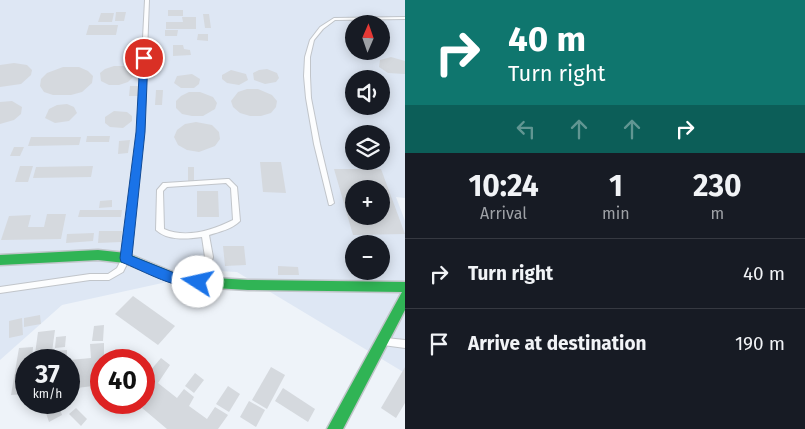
<!DOCTYPE html>
<html lang="en">
<head>
<meta charset="utf-8">
<style>
	:root { --surface:#171b24; --page:#20242c; --text:#f1f3f6; --muted:#9ea1a6; --line:#363941 }
	body { margin:0; font-family:"Fira Sans",sans-serif; background:var(--page); color:var(--text); height:100vh; display:flex; flex-direction:column; font-size:19px; white-space:nowrap }
	* { box-sizing:border-box; margin:0 }
	p { font-size:16px; color:var(--muted) }
	.icon { flex:none; width:28px; height:28px; fill:none; stroke:currentColor; stroke-width:2; stroke-linecap:round; stroke-linejoin:round }
	.map { position:relative; flex:1; overflow:hidden }
	.sheet { display:flex; flex-direction:column; background:var(--surface); width:400px }
	.sheet>* { flex:none }
	.banner { background:#0f766e; color:#fff; overflow:hidden }
	.needle { width:32px; rotate:2deg }
	.tools { position:absolute; left:345px; top:15px; display:grid; gap:10px }
	.tools a { display:grid; place-items:center; width:45px; height:45px; border-radius:50%; background:var(--surface); box-shadow:0 2px 12px #0003; font-size:25px }
	.speed { position:absolute; left:15px; top:349px; display:flex; gap:10px; font-size:25px; font-weight:700; text-align:center }
	.speed>* { display:grid; place-content:center; width:65px; height:65px; border-radius:50%; background:var(--surface); box-shadow:0 2px 12px #0003; line-height:1 }
	.speed small { font-size:12px; font-weight:400 }
	.speed .limit { border:8px solid #d22; background:#fff; color:#111 }
	.pin { position:absolute; display:grid; place-items:center; width:42px; height:42px; color:#fff; margin:-21px; border:2px solid #fff; border-radius:50%; box-shadow:0 1px 5px #0007 }
	.me { position:absolute; width:55px; margin:-28px; rotate:280deg; stroke-linejoin:round; filter:drop-shadow(0 0 4px #0008) }
	.turn { display:flex; align-items:center; gap:18px; height:105px; padding:0 20px; font-size:22px }
	.turn .icon { width:65px; height:65px; stroke-width:2.5 }
	.turn b { display:block; font-size:35px; line-height:42px }
	.lanes { display:flex; align-items:center; height:48px; padding:0 20px; background:#0003; justify-content:center; gap:25px; direction:ltr }
	.lanes .off { opacity:.35 }
	.eta { display:flex; justify-content:space-evenly; align-items:center; height:85px; text-align:center }
	.eta b { font-size:30px; font-weight:700; line-height:35px }
	ul { padding:0; list-style:none }
	li { display:flex; align-items:center; gap:15px; height:70px; padding:0 20px; border-top:1px solid var(--line) }
	li div { flex:1 }
	li b { display:block; font-size:19px }
	li em { font-style:normal }
	main { display:flex; flex:1; min-height:0 }
	.map>svg:first-child { display:block }
</style>
</head>
<body>
<main>
<div class="map">
<svg width="405" height="429" viewBox="0 0 405 429">
	<rect width="100%" height="100%" fill="#eef3f9"/>
	<path fill="#dee7f4" fill-rule="evenodd" d="M0 0H405V198L396 197 405 221V373L237 272 217 271 62 305 0 360ZM354 24H381V51H354ZM354 79H381V106H354ZM354 134H381V161H354ZM354 189H381V216H354ZM354 244H381V271H354Z"/>
	<g fill="#d5d9de" fill-rule="evenodd">
		<rect x="168" y="10" width="15" height="6"/>
		<polygon points="116,12 126,12 124,21 115,21"/>
		<polygon points="101,13 114,13 112,22 98,22"/>
		<polygon points="203,14 209,14 211,28 205,28"/>
		<polygon points="182,17 196,17 196,29 166,29 166,22 183,22"/>
		<polygon points="89,25 118,25 116,35 86,35"/>
		<polygon points="165,30 178,30 177,36 165,36"/>
		<polygon points="198,34 208,34 208,41 197,40"/>
		<polygon points="173,45 183,45 184,49 190,50 191,55 173,56"/>
		<polygon points="391,57 405,61 405,74 388,73 379,67 380,60"/>
		<polygon points="14,63 27,65 32,70 31,75 21,84 0,87 0,65"/>
		<polygon points="114,66 124,66 131,69 133,77 128,82 119,85 109,85 101,81 100,73 105,69"/>
		<polygon points="63,67 79,67 88,71 93,76 92,83 82,92 71,95 53,95 44,92 40,86 41,79 47,73"/>
		<polygon points="267,69 277,73 279,78 276,82 265,84 254,80 253,73 259,70"/>
		<polygon points="231,70 246,74 248,80 239,85 227,83 222,79 222,75"/>
		<polygon points="192,74 200,79 199,84 194,88 181,88 174,83 177,76"/>
		<polygon points="130,86 139,86 138,96 129,96"/>
		<polygon points="247,89 258,89 272,95 277,101 276,107 271,113 261,116 250,116 240,113 233,107 231,101 238,92"/>
		<polygon points="156,90 163,90 162,105 155,105"/>
		<polygon points="189,92 200,92 213,97 217,103 215,109 203,116 192,116 182,114 176,108 176,101 181,96"/>
		<polygon points="12,101 22,107 21,114 14,120 0,124 0,102"/>
		<polygon points="67,104 74,107 77,113 69,121 55,123 45,118 49,109 57,105"/>
		<polygon points="114,111 127,112 132,116 132,121 123,128 110,127 105,123 105,117"/>
		<polygon points="196,122 212,125 219,132 220,139 215,146 199,152 187,150 178,145 174,137 177,130 185,124"/>
		<polygon points="87,136 110,136 109,142 86,142"/>
		<polygon points="31,137 81,137 79,145 28,146"/>
		<polygon points="130,140 128,153 118,154 119,141"/>
		<polygon points="14,147 24,147 20,156 10,156"/>
		<polygon points="260,162 281,162 286,193 263,192"/>
		<polygon points="20,166 33,166 28,182 15,182"/>
		<polygon points="93,166 91,177 33,178 36,167"/>
		<rect x="188" y="167" width="6" height="15"/>
		<path d="M334 169H381L405 234 353 235ZM354 189H381V216H354Z"/>
		<polygon points="197,191 218,191 219,217 197,217"/>
		<polygon points="112,200 112,207 99,208 100,201"/>
		<polygon points="80,210 122,210 121,217 78,217"/>
		<polygon points="47,214 66,214 61,239 1,240 9,216 31,215 28,227 44,227"/>
		<polygon points="99,231 122,231 121,242 98,243"/>
		<polygon points="94,233 93,241 66,243 67,234"/>
		<polygon points="223,246 244,246 246,265 225,266"/>
		<polygon points="278,266 298,267 299,275 278,275"/>
		<polygon points="133,296 175,326 158,345 115,314"/>
		<polygon points="40,315 41,324 24,327 24,318"/>
		<polygon points="22,318 23,335 9,338 9,321"/>
		<polygon points="104,325 103,341 92,341 94,326"/>
		<polygon points="55,330 52,352 35,354 38,332"/>
		<polygon points="66,336 65,347 55,348 56,337"/>
		<polygon points="104,343 104,360 101,360 101,385 69,389 69,360 91,358 90,344"/>
		<polygon points="33,347 32,360 26,360 26,394 11,395 19,348"/>
		<polygon points="67,350 67,360 53,360 54,351"/>
		<polygon points="161,358 170,365 158,383 177,398 184,389 194,397 189,406 207,419 215,407 228,415 218,429 167,429 135,402 144,402 144,378"/>
		<polygon points="271,367 285,375 267,409 252,400"/>
		<polygon points="405,367 405,403 396,418 381,408"/>
		<polygon points="195,373 204,380 194,393 185,386"/>
		<polygon points="228,386 240,394 229,412 216,404"/>
		<polygon points="283,388 315,409 308,422 275,401"/>
		<polygon points="249,401 265,410 256,427 240,417"/>
		<polygon points="59,406 62,415 49,422 46,413"/>
		<polygon points="76,408 87,419 81,426 69,414"/>
	</g>
	<g fill="none" stroke-linecap="round" stroke-linejoin="round">
		<defs>
			<g id="lane">
				<polygon points="145,0 149,0 144,132 130,258 123,272 109,280 90,280 0,293 0,287 90,274 108,274 117,268 122,258 138,132"/>
				<polygon points="405,17 405,19 335,20 323,29 314,40 310,57 310,76 311,98 320,144 334,203 331,205 329,205 314,144 306,98 304,76 305,57 310,40 320,27 334,18"/>
				<path d="M227 179H229L237 187 240 221C232 229 219 232 209 235L213 257 209 272 208 274C203 276 195 280 190 278L189 276 190 274 202 270 205 257 202 237C187 239 168 241 156 230L157 190 163 183H165ZM226 183 231 188 233 220C213 230 186 239 164 229L163 191 167 187Z"/>
				<polygon points="386,338 405,340 405,348 383,345 382,342 383,339"/>
			</g>
			<polygon id="fast" points="98,250 126,253 182,276 248,280 405,282 405,310 343,429 327,429 402,292 248,290 181,286 125,263 98,260 0,265 0,255"/>
		</defs>
		<use href="#lane" stroke="#c1c5ca" stroke-width="2"/>
		<use href="#fast" stroke="#c1c5ca" stroke-width="3"/>
		<use href="#lane" fill="#fcfdfe" fill-rule="evenodd"/>
		<use href="#fast" fill="#30b455" fill-rule="evenodd"/>
	</g>
	<path fill="#1a73e8" stroke="#114b97" d="M144 56 148 58 145 132 132 256 182 276 202 278 204 282 202 286C181 293 142 270 121 262L120 258 136 132 140 58Z"/>
</svg>
<div class="tools">
<a><svg class="needle" viewBox="-14 -14 28 28"><path d="M0-13l5 13h-10z" fill="#e53935"/><path d="M0 13l5-13h-10z" fill="#9ea1a6"/></svg></a>
<a><svg class="icon" aria-label="sound" viewBox="0 0 24 24"><path d="M4 9h4l5-4v14l-5-4H4zM17 9q2 3 0 6"/></svg></a>
<a><svg class="icon" aria-label="layers" viewBox="0 0 24 24"><path d="M12 4l9 5-9 5-9-5zM3 14l9 5 9-5"/></svg></a>
<a>+</a>
<a>−</a>
</div>
<div class="speed"><div>37<small>km/h</small></div><div class="limit">40</div></div>
<div class="pin" style="left:144px;top:58px;background:#d93025"><svg class="icon" aria-label="arrive" viewBox="0 0 24 24"><path d="M6 21V4h12l-3 4 3 4H6"/></svg></div>
<svg class="me" style="left:198px;top:282px" viewBox="-20 -20 40 40"><circle r="19" fill="#fff"/><path d="M0-13L10 11 0 6-10 11z" fill="#1a73e8"/></svg>
</div>
<section class="sheet">
<div class="banner">
<div class="turn"><svg class="icon" aria-label="right" viewBox="0 0 24 24"><path d="M7 20v-9h11M14 6l5 5-5 5"/></svg><div><b>40 m</b>Turn right</div></div>
<div class="lanes"><svg class="icon off" aria-label="left" viewBox="0 0 24 24"><path d="M17 20v-9H6M10 6l-5 5 5 5"/></svg><svg class="icon off" aria-label="ahead" viewBox="0 0 24 24"><path d="M12 20V5M6 11l6-6 6 6"/></svg><svg class="icon off" aria-label="ahead" viewBox="0 0 24 24"><path d="M12 20V5M6 11l6-6 6 6"/></svg><svg class="icon" aria-label="right" viewBox="0 0 24 24"><path d="M7 20v-9h11M14 6l5 5-5 5"/></svg></div>
</div>
<div class="eta">
<div><b>10:24</b><p>Arrival</p></div>
<div><b>1</b><p>min</p></div>
<div><b>230</b><p>m</p></div>
</div>
<ul>
<li><svg class="icon" aria-label="right" viewBox="0 0 24 24"><path d="M7 20v-9h11M14 6l5 5-5 5"/></svg><div><b>Turn right</b></div><em>40 m</em></li>
<li><svg class="icon" aria-label="arrive" viewBox="0 0 24 24"><path d="M6 21V4h12l-3 4 3 4H6"/></svg><div><b>Arrive at destination</b></div><em>190 m</em></li>
</ul>
</section>
</main>
</body>
</html>
